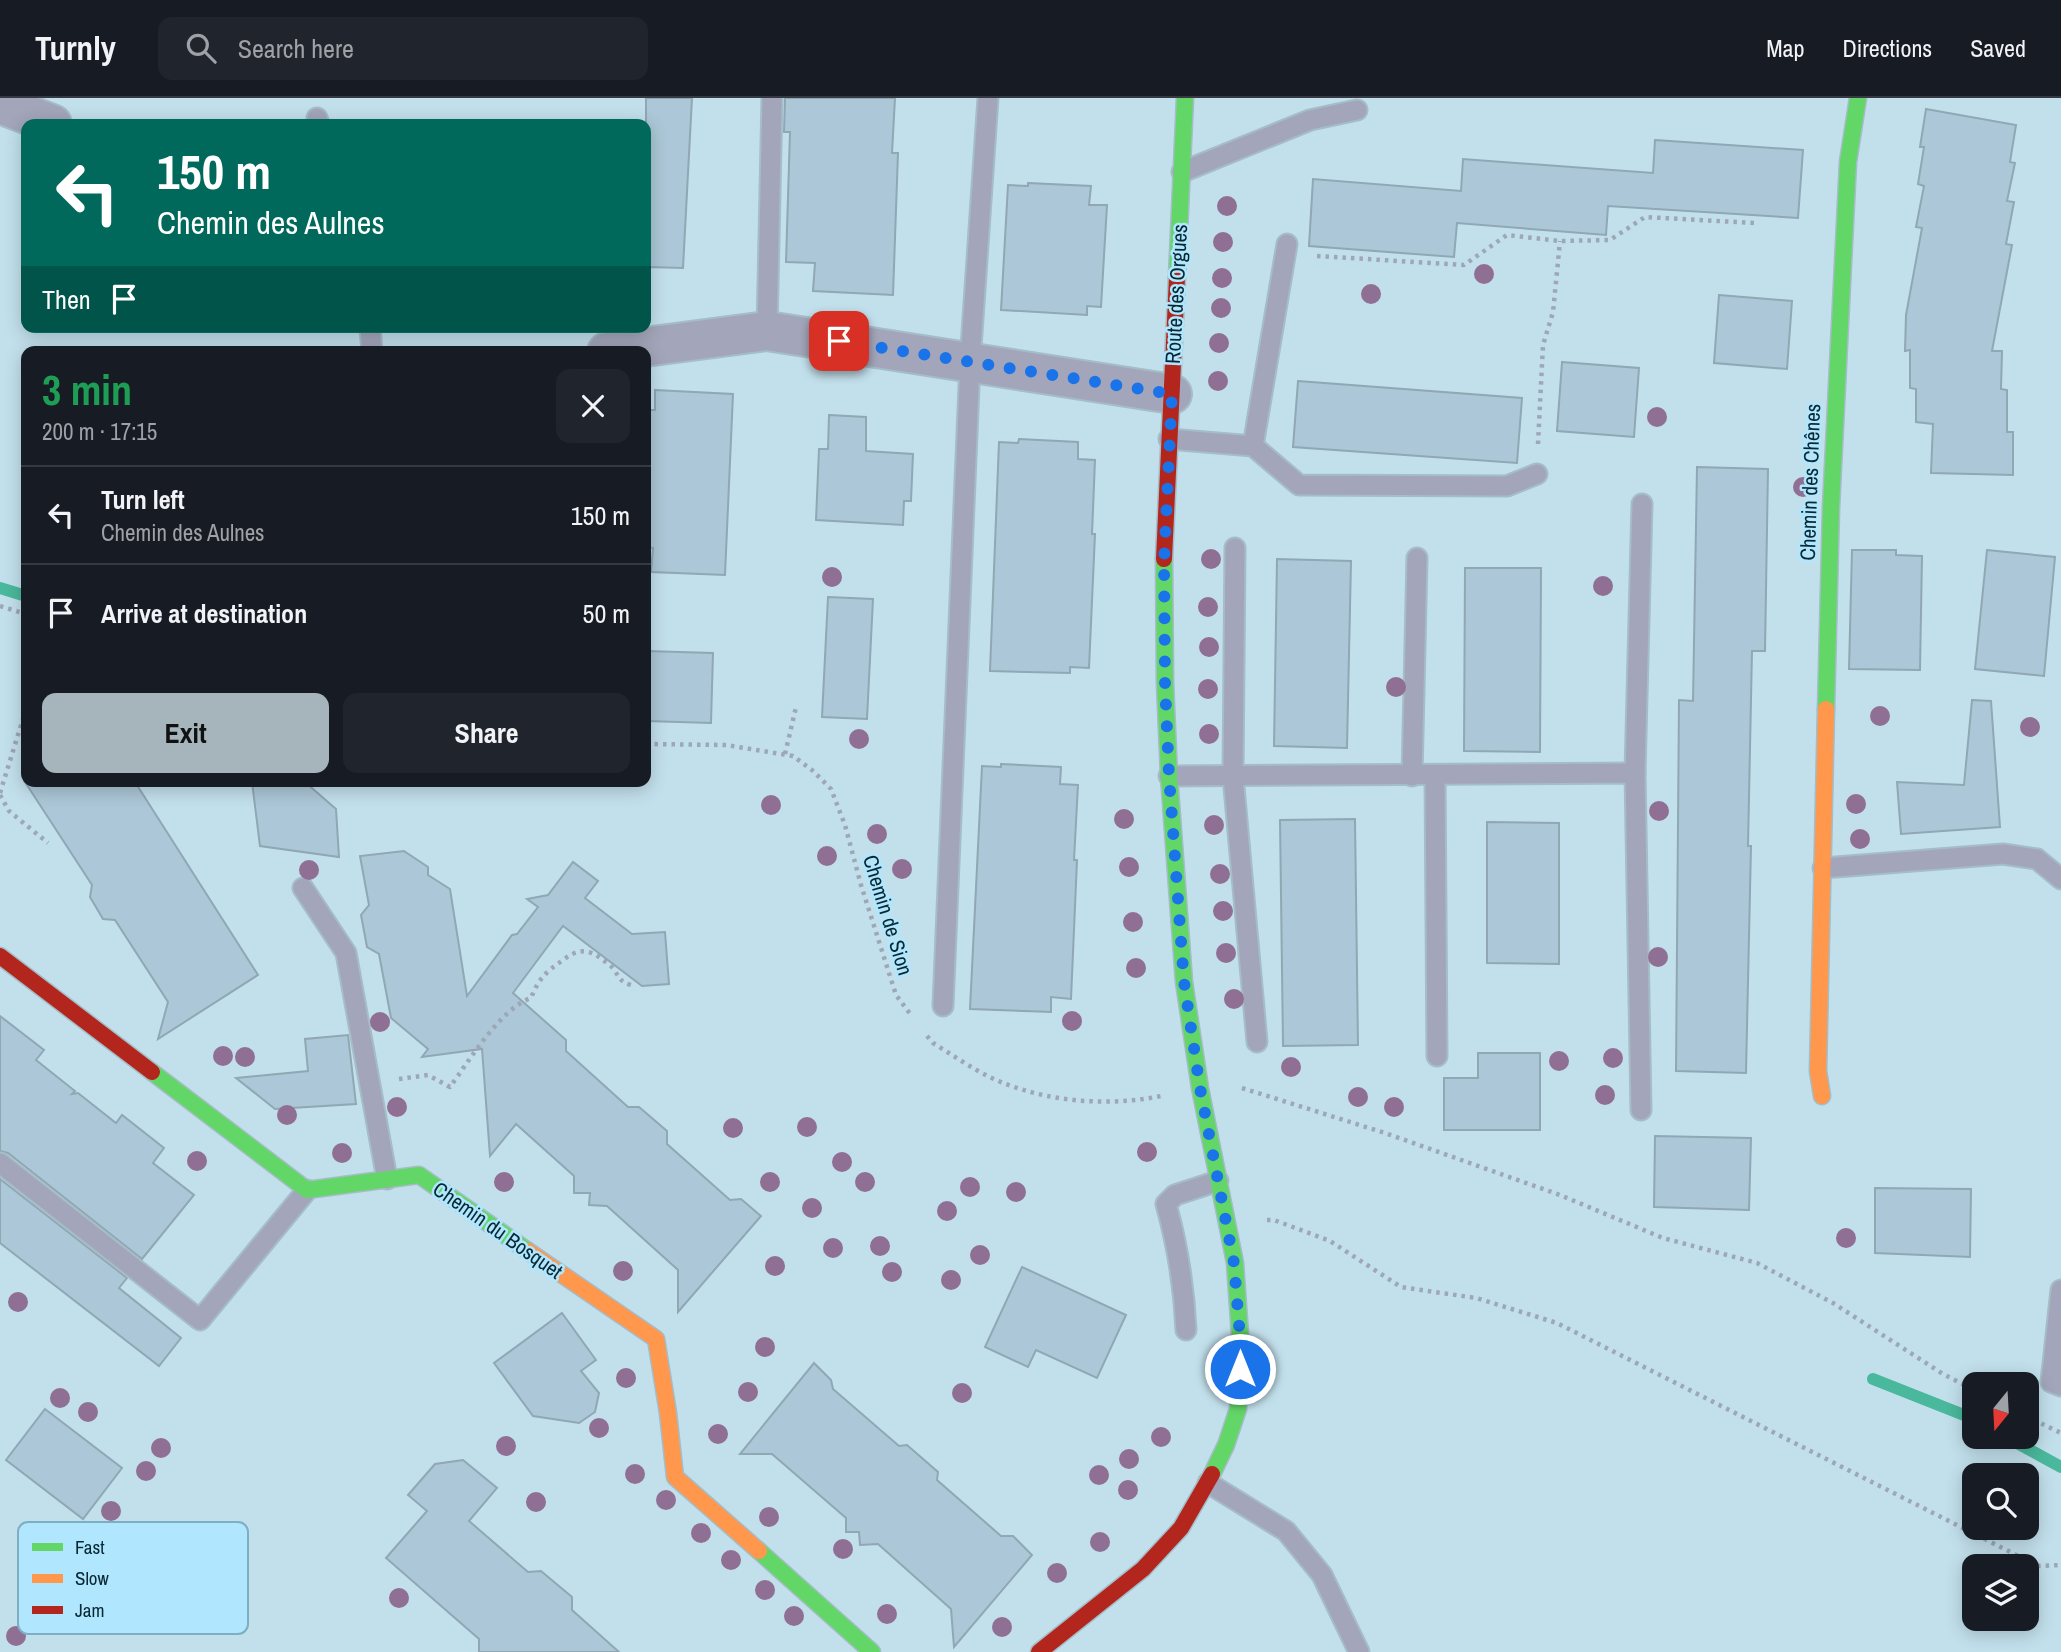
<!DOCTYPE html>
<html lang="en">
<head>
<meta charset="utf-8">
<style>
	:root { --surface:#171b24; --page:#20242c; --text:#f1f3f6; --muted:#9ea1a6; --line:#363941; --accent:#a6b4bc }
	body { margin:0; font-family:"Archivo Narrow",sans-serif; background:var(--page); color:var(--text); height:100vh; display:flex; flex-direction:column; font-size:26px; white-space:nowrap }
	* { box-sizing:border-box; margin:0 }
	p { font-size:23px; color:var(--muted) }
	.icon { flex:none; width:38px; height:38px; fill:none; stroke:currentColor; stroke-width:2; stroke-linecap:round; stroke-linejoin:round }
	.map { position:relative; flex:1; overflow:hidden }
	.side { position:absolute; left:21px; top:248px; width:630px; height:441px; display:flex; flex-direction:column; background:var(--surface); border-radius:14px; box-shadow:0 4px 18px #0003 }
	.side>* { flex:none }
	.guide { position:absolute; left:21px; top:21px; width:630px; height:214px; border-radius:14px; box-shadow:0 4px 18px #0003; background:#00695c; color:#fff; overflow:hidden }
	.needle { width:46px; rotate:198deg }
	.buttons { position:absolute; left:1962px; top:1274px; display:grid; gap:14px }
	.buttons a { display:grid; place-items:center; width:77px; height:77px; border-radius:14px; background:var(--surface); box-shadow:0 4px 18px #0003; font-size:35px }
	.pin { position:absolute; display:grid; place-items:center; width:60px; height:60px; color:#fff; margin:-30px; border-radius:14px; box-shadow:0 4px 10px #0006 }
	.me { position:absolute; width:77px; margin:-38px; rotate:0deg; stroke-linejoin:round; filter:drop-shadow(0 0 5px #0008) }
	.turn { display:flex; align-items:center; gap:24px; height:147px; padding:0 21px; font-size:32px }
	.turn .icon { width:91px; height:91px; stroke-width:2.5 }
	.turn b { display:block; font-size:49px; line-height:60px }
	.then { display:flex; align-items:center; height:66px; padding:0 21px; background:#0003; gap:14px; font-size:26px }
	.round { display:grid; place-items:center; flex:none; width:74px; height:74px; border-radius:14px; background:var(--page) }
	.summary { display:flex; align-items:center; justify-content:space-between; height:119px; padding:0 21px }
	h1 { font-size:42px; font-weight:700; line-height:52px; color:#1e9e55 }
	.cta { display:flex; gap:14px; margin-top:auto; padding:14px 21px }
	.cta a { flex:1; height:80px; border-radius:14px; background:var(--accent); color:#111; font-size:28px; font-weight:700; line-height:80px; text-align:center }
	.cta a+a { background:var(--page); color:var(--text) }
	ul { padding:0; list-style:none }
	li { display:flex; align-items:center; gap:21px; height:98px; padding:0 21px; border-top:2px solid var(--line) }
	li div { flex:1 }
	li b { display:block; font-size:26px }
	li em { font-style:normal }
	header { display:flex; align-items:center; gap:42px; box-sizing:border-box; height:98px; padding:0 35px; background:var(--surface); border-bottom:2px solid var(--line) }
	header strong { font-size:33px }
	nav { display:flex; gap:38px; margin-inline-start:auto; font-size:24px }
	.search { width:490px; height:63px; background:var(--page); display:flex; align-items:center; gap:18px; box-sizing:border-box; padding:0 24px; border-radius:14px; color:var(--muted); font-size:26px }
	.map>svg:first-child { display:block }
</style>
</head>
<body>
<header>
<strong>Turnly</strong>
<div class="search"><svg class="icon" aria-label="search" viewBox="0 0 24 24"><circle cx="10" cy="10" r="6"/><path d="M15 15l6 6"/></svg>Search here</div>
<nav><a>Map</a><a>Directions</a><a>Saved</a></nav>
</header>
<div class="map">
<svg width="2061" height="1554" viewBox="0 0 2061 1554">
	<rect width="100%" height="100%" fill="#c2e0ec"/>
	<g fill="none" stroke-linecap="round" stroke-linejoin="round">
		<g stroke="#4ab89c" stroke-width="12">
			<polyline points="0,490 26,498"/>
			<polyline points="1873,1281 1974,1321"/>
			<polyline points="2006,1339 2061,1369"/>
		</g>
	</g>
	<g fill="#acc7d7" stroke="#90a7b4" stroke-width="2">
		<polygon points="646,0 692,0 683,170 646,169"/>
		<polygon points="785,0 895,0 892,55 898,55 893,197 813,193 815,165 786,164 790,34 784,34"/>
		<polygon points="1926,11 2016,27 2010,64 2015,65 2007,103 2014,104 2006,146 2012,147 1992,253 2002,253 2001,291 2007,292 2007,334 2013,334 2013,377 1931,375 1933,326 1916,324 1916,291 1910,290 1910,252 1905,253 1906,217 1922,130 1916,129 1924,88 1918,86 1924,49 1920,49"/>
		<polygon points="1655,42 1803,52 1798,120 1608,108 1606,137 1457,125 1454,159 1309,148 1313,81 1461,93 1463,61 1653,75"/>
		<polygon points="1028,85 1091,88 1089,107 1107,107 1101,209 1087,208 1087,217 1001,212 1008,87 1028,88"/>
		<polygon points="1719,197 1792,203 1787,271 1714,265"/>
		<polygon points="1562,264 1639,270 1634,339 1557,333"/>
		<polygon points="1298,283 1522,300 1517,365 1293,349"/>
		<polygon points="655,292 733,296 725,477 651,474 653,450 646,449 646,312 655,312"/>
		<polygon points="829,317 866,319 866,353 913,356 911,403 904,403 903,427 816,422 819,351 828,351"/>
		<polygon points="1019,341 1078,344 1078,361 1095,362 1092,436 1095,436 1089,570 1070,569 1070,575 990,573 999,344 1018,345"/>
		<polygon points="1697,369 1768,371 1765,553 1752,553 1748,748 1751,748 1746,975 1676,973 1679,602 1693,603"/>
		<polygon points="1852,452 1896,452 1896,457 1922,458 1920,572 1849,571"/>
		<polygon points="1987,452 2055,459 2044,578 1975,571"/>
		<polygon points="1277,461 1351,463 1347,650 1274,648"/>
		<polygon points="1465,470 1541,470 1540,654 1464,653"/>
		<polygon points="828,499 873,501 867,621 822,619"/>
		<polygon points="646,553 713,555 711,625 646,623"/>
		<polygon points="1972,602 1991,603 2000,729 1901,736 1897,684 1964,687"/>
		<polygon points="1001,666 1061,669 1060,686 1078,687 1074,762 1077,762 1071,901 1051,899 1051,914 970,911 982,668 1001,669"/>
		<polygon points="25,684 135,684 258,877 158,941 168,904 115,822 103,821 90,799 92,787"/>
		<polygon points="252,684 305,684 336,711 339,759 260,748"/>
		<polygon points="1355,721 1358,947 1283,948 1280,722"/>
		<polygon points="1487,724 1559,725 1559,866 1487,865"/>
		<polygon points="404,753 428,769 428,777 450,791 467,898 512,837 517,836 538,809 527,801 548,797 573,764 598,783 585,800 632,836 665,834 669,886 642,888 563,828 513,895 566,942 566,953 628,1009 639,1009 667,1033 667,1046 730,1102 741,1101 761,1118 678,1214 678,1172 607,1108 589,1107 590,1095 574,1095 574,1078 516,1026 490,1058 482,951 422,959 428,951 391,920 379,856 367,849 361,817 369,807 360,758"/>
		<polygon points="0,918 44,952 36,962 75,993 72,996 78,995 116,1025 122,1017 164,1050 153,1065 194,1097 142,1161 8,1055 0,1053"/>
		<polygon points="348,937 356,1006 275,1011 236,980 308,973 305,941"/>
		<polygon points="1478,955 1540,955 1540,1032 1444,1032 1444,980 1478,980"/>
		<polygon points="1655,1038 1751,1040 1749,1112 1654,1109"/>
		<polygon points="0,1081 127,1180 119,1190 181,1240 159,1268 0,1145"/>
		<polygon points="1875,1090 1971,1091 1970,1159 1875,1155"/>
		<polygon points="1022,1169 1126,1217 1097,1280 1036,1252 1028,1269 985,1249"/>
		<polygon points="562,1215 596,1262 581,1273 599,1295 595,1314 579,1325 533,1318 494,1265"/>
		<polygon points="814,1265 831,1282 833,1291 899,1348 907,1347 938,1374 937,1382 1001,1438 1013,1438 1032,1457 954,1549 951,1511 878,1446 860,1447 859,1434 846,1434 846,1420 772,1356 740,1356"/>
		<polygon points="45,1311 122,1370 83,1421 6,1362"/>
		<polygon points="463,1362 497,1390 469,1423 528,1474 541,1473 572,1499 572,1512 619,1554 479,1554 479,1541 386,1460 427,1413 408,1397 435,1366"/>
	</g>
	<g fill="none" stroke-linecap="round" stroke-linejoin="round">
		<defs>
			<g id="lane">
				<polyline points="317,20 319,26"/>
				<polyline points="1182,74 1310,22 1357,12"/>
				<polyline points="370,229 372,254"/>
				<polyline points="767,233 772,0"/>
				<polyline points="1169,341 1253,348 1299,387 1507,388 1537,376"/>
				<polyline points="1253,348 1287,146"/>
				<polyline points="1235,450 1233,678 1257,944"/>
				<polyline points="1635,675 1642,406"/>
				<polyline points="1435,677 1437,958"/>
				<polyline points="1169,678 1635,675 1641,1012"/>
				<polyline points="1412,678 1417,460"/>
				<polyline points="1823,770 2003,756 2037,761 2061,781"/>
				<polyline points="303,790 346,855 387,1081"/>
				<polyline points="943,908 970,264 988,0"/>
				<polyline points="0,1065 200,1222 307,1092"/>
				<polyline points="2061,1192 2051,1284 2061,1288"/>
				<path d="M1186 1232C1184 1188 1178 1149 1166 1106L1175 1097 1218 1083"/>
				<polyline points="1208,1385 1286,1433 1322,1477 1359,1554"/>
			</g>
			<g id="street">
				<polyline points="0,6 52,26"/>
				<polyline points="607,254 767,233 1172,296"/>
			</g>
			<g id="fast">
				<polyline points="1177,179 1185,0"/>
				<polyline points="1164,461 1165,585 1169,678 1184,884 1200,990 1235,1165 1241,1251 1238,1311 1226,1347 1212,1376"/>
				<polyline points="1826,611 1831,409 1848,64 1858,0"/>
				<polyline points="152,974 307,1092 419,1077 528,1153"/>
				<polyline points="759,1453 872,1554"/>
			</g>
			<g id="slow">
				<polyline points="1822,998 1818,973 1826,611"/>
				<polyline points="528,1153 656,1241 668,1315 675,1379 759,1453"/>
			</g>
			<g id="jam">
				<polyline points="1164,461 1177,179"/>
				<polyline points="0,858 152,974"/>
				<polyline points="1039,1554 1143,1471 1181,1430 1212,1376"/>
			</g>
		</defs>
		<use href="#lane" stroke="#a4bdc7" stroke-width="23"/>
		<use href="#street" stroke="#a4bdc7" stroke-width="42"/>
		<use href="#fast" stroke="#a4bdc7" stroke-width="19"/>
		<use href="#slow" stroke="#a4bdc7" stroke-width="19"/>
		<use href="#jam" stroke="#a4bdc7" stroke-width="19"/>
		<g stroke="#9da7b6" stroke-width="4.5" stroke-dasharray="3.5 5" stroke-linecap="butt">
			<polyline points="1317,158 1464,167 1507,137 1560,143 1610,142 1645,119 1754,125"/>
			<polyline points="1538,346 1543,247 1553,214 1560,143"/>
			<polyline points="0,508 26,516"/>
			<polyline points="646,646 726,647 793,658 812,672 831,691 845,727 861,787 896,897 911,917"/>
			<polyline points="785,656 796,609"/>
			<polyline points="0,695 26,611"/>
			<polyline points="0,697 9,713 48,745"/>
			<path d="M927 938 933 945C949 955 964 965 980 974 1033 1003 1102 1010 1161 998"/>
			<path d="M399 981 428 977 450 989C469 963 501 910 531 900 539 880 545 875 563 862 577 851 588 850 603 862 607 865 613 869 615 873 620 881 621 884 631 887"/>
			<polyline points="1242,990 1385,1035 1560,1097 1663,1140 1757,1165 1833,1205 1943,1276 1974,1292"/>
			<polyline points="1267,1122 1274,1122 1330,1143 1401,1189 1476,1200 1557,1225 2038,1468 2061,1467"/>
			<polyline points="2026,1318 2061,1335"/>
		</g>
		<use href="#lane" stroke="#a3a6ba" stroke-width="19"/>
		<use href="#street" stroke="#a3a6ba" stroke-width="38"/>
		<use href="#fast" stroke="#63d668" stroke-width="16"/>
		<use href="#slow" stroke="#ff974d" stroke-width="16"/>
		<use href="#jam" stroke="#b3261e" stroke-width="16"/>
	</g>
	<g fill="#8f6f93">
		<circle cx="1227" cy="108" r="10"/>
		<circle cx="1223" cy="144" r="10"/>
		<circle cx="1484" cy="176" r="10"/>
		<circle cx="1222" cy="180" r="10"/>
		<circle cx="1371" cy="196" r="10"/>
		<circle cx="1221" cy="210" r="10"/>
		<circle cx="1219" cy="245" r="10"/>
		<circle cx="1218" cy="283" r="10"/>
		<circle cx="1657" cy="319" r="10"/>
		<circle cx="1803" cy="389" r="10"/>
		<circle cx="1211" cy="461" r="10"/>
		<circle cx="832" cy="479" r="10"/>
		<circle cx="1603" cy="488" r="10"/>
		<circle cx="1208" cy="509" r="10"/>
		<circle cx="1209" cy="549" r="10"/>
		<circle cx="1396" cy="589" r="10"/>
		<circle cx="1208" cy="591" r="10"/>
		<circle cx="1880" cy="618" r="10"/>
		<circle cx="2030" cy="629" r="10"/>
		<circle cx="1209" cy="636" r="10"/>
		<circle cx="859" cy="641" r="10"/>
		<circle cx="1856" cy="706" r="10"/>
		<circle cx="771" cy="707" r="10"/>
		<circle cx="1659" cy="713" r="10"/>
		<circle cx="1124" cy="721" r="10"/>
		<circle cx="1214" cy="727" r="10"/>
		<circle cx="877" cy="736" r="10"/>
		<circle cx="1860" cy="741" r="10"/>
		<circle cx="827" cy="758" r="10"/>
		<circle cx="1129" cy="769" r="10"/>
		<circle cx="902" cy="771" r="10"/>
		<circle cx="309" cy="772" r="10"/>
		<circle cx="1220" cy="776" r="10"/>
		<circle cx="1223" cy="813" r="10"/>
		<circle cx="1133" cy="824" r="10"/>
		<circle cx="1226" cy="855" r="10"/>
		<circle cx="1658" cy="859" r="10"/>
		<circle cx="1136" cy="870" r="10"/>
		<circle cx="1234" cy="901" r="10"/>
		<circle cx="1072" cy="923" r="10"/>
		<circle cx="380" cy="924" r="10"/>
		<circle cx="223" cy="958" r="10"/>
		<circle cx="245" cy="959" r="10"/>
		<circle cx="1613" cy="960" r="10"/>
		<circle cx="1559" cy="963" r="10"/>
		<circle cx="1291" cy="969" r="10"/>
		<circle cx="1605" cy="997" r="10"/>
		<circle cx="1358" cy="999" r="10"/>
		<circle cx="397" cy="1009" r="10"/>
		<circle cx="1394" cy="1009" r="10"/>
		<circle cx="287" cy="1017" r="10"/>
		<circle cx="807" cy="1029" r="10"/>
		<circle cx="733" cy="1030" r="10"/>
		<circle cx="1147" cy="1054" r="10"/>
		<circle cx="342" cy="1055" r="10"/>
		<circle cx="197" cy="1063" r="10"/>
		<circle cx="842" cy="1064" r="10"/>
		<circle cx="504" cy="1084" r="10"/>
		<circle cx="770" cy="1084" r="10"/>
		<circle cx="865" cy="1084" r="10"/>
		<circle cx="970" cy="1089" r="10"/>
		<circle cx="1016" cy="1094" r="10"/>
		<circle cx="812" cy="1110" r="10"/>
		<circle cx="947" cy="1113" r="10"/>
		<circle cx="1846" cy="1140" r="10"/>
		<circle cx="880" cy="1148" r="10"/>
		<circle cx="833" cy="1150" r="10"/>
		<circle cx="980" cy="1157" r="10"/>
		<circle cx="775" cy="1168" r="10"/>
		<circle cx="623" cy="1173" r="10"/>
		<circle cx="892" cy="1174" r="10"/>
		<circle cx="951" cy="1182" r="10"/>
		<circle cx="18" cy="1204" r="10"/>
		<circle cx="765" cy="1249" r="10"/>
		<circle cx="626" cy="1280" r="10"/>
		<circle cx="748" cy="1294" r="10"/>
		<circle cx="962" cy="1295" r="10"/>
		<circle cx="60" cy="1300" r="10"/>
		<circle cx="88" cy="1314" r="10"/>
		<circle cx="599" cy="1330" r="10"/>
		<circle cx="718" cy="1336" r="10"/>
		<circle cx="1161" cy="1339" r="10"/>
		<circle cx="506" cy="1348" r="10"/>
		<circle cx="161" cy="1350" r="10"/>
		<circle cx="1129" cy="1361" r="10"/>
		<circle cx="146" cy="1373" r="10"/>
		<circle cx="635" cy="1376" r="10"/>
		<circle cx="1099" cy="1377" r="10"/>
		<circle cx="1128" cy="1392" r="10"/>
		<circle cx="666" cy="1402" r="10"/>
		<circle cx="536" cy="1404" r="10"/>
		<circle cx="111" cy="1413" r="10"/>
		<circle cx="769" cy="1419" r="10"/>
		<circle cx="701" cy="1435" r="10"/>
		<circle cx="1100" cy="1444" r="10"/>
		<circle cx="843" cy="1451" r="10"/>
		<circle cx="731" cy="1462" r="10"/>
		<circle cx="1057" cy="1475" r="10"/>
		<circle cx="765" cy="1492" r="10"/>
		<circle cx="399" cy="1500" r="10"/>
		<circle cx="887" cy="1516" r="10"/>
		<circle cx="794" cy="1518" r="10"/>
		<circle cx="1002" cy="1529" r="10"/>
		<circle cx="16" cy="1538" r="10"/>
	</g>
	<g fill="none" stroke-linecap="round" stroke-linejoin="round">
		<polyline stroke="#1a73e8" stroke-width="12" stroke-dasharray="0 21.6" points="839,243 1172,296 1164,464 1165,585 1169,678 1184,884 1200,990 1234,1165 1241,1251 1240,1271"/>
	</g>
	<g text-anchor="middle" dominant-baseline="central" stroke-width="5" stroke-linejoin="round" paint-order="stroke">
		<g font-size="21" fill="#0a2833" stroke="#b0e7fe">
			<text transform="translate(1176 196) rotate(-87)">Route des Orgues</text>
			<text transform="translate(1810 384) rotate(-88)">Chemin des Chênes</text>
			<text transform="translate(888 817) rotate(73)">Chemin de Sion</text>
			<text transform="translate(498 1132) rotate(35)">Chemin du Bosquet</text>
		</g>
	</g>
	<rect x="18" y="1424" width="230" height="112" rx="10" fill="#b0e7fe" stroke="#7eaec1" stroke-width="2"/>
	<rect x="32" y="1445" width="31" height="8" fill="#63d668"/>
	<rect x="32" y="1476" width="31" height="9" fill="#ff974d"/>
	<rect x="32" y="1508" width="31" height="8" fill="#b3261e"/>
	<g font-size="19" fill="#0a2833">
		<text x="75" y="1456">Fast</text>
		<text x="75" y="1487">Slow</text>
		<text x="75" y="1519">Jam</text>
	</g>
</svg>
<div class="buttons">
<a><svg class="needle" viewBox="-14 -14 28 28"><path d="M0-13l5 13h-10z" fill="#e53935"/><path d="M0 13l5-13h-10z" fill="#9ea1a6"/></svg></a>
<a><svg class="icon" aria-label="search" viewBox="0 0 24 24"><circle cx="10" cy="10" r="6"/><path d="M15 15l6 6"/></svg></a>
<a><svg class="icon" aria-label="layers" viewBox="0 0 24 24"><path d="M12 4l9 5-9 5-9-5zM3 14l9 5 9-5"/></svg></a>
</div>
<div class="pin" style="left:839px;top:243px;background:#d93025"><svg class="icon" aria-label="arrive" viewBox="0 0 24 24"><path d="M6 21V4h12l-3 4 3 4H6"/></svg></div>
<svg class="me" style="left:1240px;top:1271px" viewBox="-20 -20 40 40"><circle r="17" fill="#1a73e8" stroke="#fff" stroke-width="3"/><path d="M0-11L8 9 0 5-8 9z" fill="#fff"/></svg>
<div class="guide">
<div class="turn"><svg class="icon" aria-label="left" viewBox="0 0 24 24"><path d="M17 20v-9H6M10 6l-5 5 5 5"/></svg><div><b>150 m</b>Chemin des Aulnes</div></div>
<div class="then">Then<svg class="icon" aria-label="arrive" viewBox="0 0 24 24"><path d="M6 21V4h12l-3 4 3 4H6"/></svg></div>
</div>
<section class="side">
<div class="summary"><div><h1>3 min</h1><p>200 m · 17:15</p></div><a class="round"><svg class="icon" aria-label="close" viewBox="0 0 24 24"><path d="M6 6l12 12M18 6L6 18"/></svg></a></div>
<ul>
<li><svg class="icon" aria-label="left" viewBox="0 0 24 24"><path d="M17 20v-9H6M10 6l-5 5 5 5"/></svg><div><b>Turn left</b><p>Chemin des Aulnes</p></div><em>150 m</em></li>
<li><svg class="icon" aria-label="arrive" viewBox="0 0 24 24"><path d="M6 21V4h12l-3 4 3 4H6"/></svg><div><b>Arrive at destination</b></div><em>50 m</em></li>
</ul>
<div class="cta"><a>Exit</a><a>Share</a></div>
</section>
</div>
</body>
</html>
